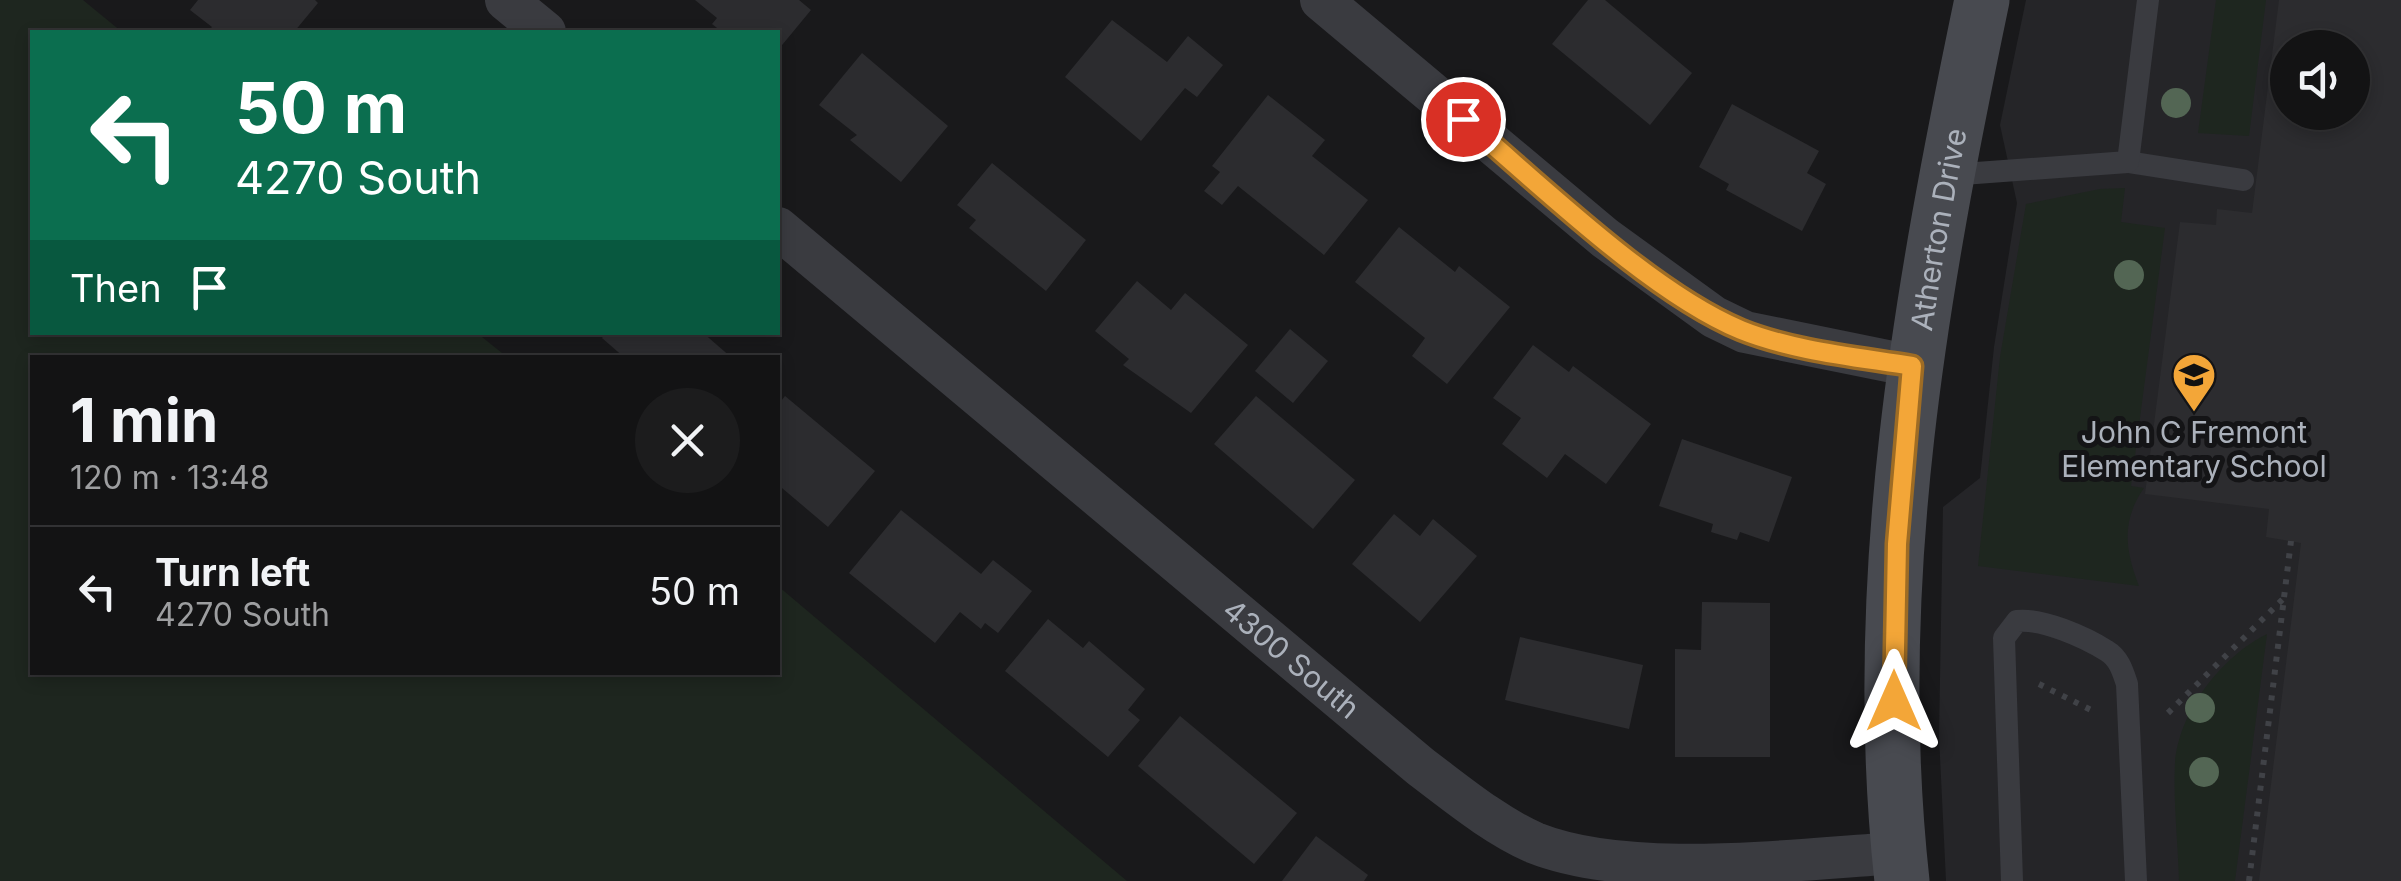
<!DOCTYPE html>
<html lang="en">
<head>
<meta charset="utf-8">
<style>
	:root { --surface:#131314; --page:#1c1c1d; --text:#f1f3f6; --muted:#9d9ea0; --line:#323234 }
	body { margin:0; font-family:Inter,sans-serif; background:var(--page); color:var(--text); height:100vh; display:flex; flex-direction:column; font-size:38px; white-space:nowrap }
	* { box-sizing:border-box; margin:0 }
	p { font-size:32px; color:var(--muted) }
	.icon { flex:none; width:55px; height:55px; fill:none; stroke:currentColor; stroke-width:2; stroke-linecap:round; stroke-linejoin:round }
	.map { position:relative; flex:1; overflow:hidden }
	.drawer { position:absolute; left:30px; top:355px; width:750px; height:320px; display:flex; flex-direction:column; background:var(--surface); border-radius:0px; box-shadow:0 5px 15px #0003,0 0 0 2px var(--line) }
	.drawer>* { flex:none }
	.hud { position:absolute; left:30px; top:30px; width:750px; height:305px; border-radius:0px; box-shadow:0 5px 15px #0003,0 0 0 2px var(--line); background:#0b6e4f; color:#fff; overflow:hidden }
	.buttons { position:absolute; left:2270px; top:30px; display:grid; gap:20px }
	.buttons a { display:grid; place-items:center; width:100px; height:100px; border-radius:50%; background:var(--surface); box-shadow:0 5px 15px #0003,0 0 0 2px var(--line); font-size:50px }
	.pin { position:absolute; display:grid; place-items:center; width:85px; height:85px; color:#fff; margin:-42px; border:5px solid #fff; border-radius:50%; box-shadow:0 2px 10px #0007 }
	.me { position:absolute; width:110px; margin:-55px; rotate:0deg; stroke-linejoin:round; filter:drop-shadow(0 0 8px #0008) }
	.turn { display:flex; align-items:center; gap:35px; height:210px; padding:0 40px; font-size:45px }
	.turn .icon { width:130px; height:130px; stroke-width:2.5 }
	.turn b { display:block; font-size:70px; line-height:85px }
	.then { display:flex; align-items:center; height:95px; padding:0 40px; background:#0003; gap:20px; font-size:38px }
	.round { display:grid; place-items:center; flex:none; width:105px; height:105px; border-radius:52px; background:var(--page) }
	.head { display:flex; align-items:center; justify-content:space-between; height:170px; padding:0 40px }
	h1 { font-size:60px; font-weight:700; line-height:75px }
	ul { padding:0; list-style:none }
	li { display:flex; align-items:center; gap:30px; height:130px; padding:0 40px; border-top:2px solid var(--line) }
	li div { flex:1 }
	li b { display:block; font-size:38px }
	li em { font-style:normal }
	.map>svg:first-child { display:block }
</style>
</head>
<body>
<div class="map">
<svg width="2401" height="881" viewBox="0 0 2401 881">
	<rect width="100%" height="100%" fill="#19191b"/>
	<path fill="#252528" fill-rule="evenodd" d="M2026 0H2401V881H1946L1939 736 1943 507 1980 478 1994 347 2017 203 2000 125ZM2288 48H2352V112H2288Z"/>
	<g fill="#1e261f">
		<polygon points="0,0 83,0 122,32 32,32 32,332 477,333 507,357 32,358 32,672 778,672 778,586 1127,881 0,881"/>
		<polygon points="2216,0 2266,0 2249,136 2198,133"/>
		<path d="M2125 188 2121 222 2165 228 2131 486 2144 488C2121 521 2125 550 2139 586L1978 566 2000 357 2026 204 2100 189Z"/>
		<path d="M2267 634 2235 881H2179C2178 842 2173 802 2175 763 2179 711 2222 656 2267 634Z"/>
	</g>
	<g fill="#2c2c2f" fill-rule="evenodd">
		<polygon points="198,0 315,0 318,3 294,32 207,32 212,27 190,10"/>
		<polygon points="695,0 799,0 811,10 778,50 778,32 722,32 712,24 717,18"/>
		<polygon points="1588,0 1605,0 1692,73 1650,125 1552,44"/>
		<path d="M2279 0H2401V881H2259L2301 543 2266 537 2269 509 2145 494 2180 222 2216 225 2217 209 2252 213ZM2288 48H2352V112H2288Z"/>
		<polygon points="1112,20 1167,62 1188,36 1223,65 1197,97 1185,88 1141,141 1065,77"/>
		<polygon points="862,53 948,126 901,182 850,140 857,135 819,105"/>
		<polygon points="1268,95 1325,140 1312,156 1368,200 1324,255 1238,186 1222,205 1204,191 1220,172 1212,166"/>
		<polygon points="1732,104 1819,151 1807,173 1826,184 1802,231 1726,190 1729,184 1699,167"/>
		<polygon points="992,163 1086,240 1046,291 969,228 976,220 957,205"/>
		<polygon points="1399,227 1455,272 1459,266 1510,307 1447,384 1412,356 1425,338 1355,282"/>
		<polygon points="1137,281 1171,310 1185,293 1248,345 1191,413 1123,365 1129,359 1095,331"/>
		<polygon points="1290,329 1328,361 1293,403 1255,371"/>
		<polygon points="607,332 702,332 732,358 625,358 602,338"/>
		<polygon points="1533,345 1569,372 1573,366 1651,424 1606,484 1565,454 1547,478 1502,444 1521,418 1493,398"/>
		<polygon points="785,396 875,471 828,527 782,488 778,494 778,405"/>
		<polygon points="1256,396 1355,480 1313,529 1214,444"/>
		<polygon points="1682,439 1792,477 1769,542 1740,532 1737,540 1711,532 1713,524 1659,506"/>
		<polygon points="901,510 981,574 993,560 1032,591 998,633 985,623 981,629 960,612 935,643 849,573"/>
		<polygon points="1394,514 1420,536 1433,519 1477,556 1420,622 1352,564"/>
		<polygon points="1702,602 1770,603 1770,757 1675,757 1675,649 1701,650"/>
		<polygon points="1048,619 1083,648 1089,641 1145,689 1128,710 1140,720 1108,757 1005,671"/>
		<polygon points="1520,637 1643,665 1629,729 1505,700"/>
		<polygon points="1180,716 1297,813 1254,864 1138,766"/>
		<polygon points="1316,836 1368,875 1364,881 1282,881"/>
	</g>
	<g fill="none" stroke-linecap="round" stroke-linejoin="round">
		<g stroke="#404247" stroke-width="6" stroke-dasharray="5 8" stroke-linecap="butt">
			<polyline points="2039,684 2095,712"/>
			<polyline points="2168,713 2284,598"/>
			<polyline points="2249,881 2291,541"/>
		</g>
		<g stroke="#3a3b40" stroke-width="22">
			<polyline points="2128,162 2243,180"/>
			<polyline points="1949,175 2128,162 2148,0"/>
			<path d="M2012 881 2004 638 2017 621C2042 618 2085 637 2107 651 2119 658 2123 672 2127 684L2136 881"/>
		</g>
		<g stroke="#3a3b40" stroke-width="42">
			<polyline points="506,0 545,32"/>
			<polyline points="1321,0 1605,238 1714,317 1745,332 1912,366"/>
			<path id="s1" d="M778 228 1421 767C1457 794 1494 825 1535 843 1631 881 1793 859 1899 853"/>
		</g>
		<path stroke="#484a50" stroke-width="55" id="s2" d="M1902 881C1869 581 1921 292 1982 0"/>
	</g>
	<g fill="#536654">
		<circle cx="2176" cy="103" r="15"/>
		<circle cx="2129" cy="275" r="15"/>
		<circle cx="2200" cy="708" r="15"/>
		<circle cx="2204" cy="772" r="15"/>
	</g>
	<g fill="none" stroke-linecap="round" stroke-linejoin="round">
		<defs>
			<path id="route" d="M1463 119C1540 184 1650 292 1741 330 1793 351 1857 357 1912 366L1897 544 1894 701"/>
		</defs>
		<use href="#route" stroke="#9e6c24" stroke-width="25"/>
		<use href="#route" stroke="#f3a638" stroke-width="18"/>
	</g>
	<defs>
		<symbol id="school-pin" viewBox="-11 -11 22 30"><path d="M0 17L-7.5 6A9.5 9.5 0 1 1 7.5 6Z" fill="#f3a638" stroke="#141416"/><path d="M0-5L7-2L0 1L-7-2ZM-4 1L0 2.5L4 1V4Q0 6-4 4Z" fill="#111"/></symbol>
	</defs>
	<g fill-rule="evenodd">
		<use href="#school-pin" x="2169" y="350" width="50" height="68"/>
	</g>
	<g text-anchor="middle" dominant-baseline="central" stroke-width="10" stroke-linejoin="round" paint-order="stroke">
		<g font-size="30" fill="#abb1bb" stroke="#141416">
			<text stroke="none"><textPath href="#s2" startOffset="655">Atherton Drive</textPath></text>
			<text stroke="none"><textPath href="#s1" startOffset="670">4300 South</textPath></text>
		</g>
		<g font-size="30" fill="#abb1bb" stroke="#141416">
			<text x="2194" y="432">John C Fremont<tspan x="2194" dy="34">Elementary School</tspan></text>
		</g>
	</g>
</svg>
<div class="buttons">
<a><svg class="icon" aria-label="sound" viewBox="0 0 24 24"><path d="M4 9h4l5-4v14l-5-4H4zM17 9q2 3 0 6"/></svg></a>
</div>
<div class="pin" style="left:1463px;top:119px;background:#d93025"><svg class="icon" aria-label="arrive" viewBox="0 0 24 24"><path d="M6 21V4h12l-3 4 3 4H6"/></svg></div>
<svg class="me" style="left:1894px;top:701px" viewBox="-20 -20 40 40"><path d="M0-17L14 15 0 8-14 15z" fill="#f3a638" stroke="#fff" stroke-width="4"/></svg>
<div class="hud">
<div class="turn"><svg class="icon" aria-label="left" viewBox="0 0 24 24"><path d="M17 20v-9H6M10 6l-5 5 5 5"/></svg><div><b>50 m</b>4270 South</div></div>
<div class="then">Then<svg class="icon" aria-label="arrive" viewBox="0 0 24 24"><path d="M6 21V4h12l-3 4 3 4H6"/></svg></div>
</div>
<section class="drawer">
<div class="head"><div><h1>1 min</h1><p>120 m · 13:48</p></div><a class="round"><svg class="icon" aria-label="close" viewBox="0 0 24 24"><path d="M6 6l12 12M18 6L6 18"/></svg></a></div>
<ul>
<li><svg class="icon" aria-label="left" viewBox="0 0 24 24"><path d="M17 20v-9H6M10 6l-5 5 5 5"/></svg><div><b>Turn left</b><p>4270 South</p></div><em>50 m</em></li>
</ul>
</section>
</div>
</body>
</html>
